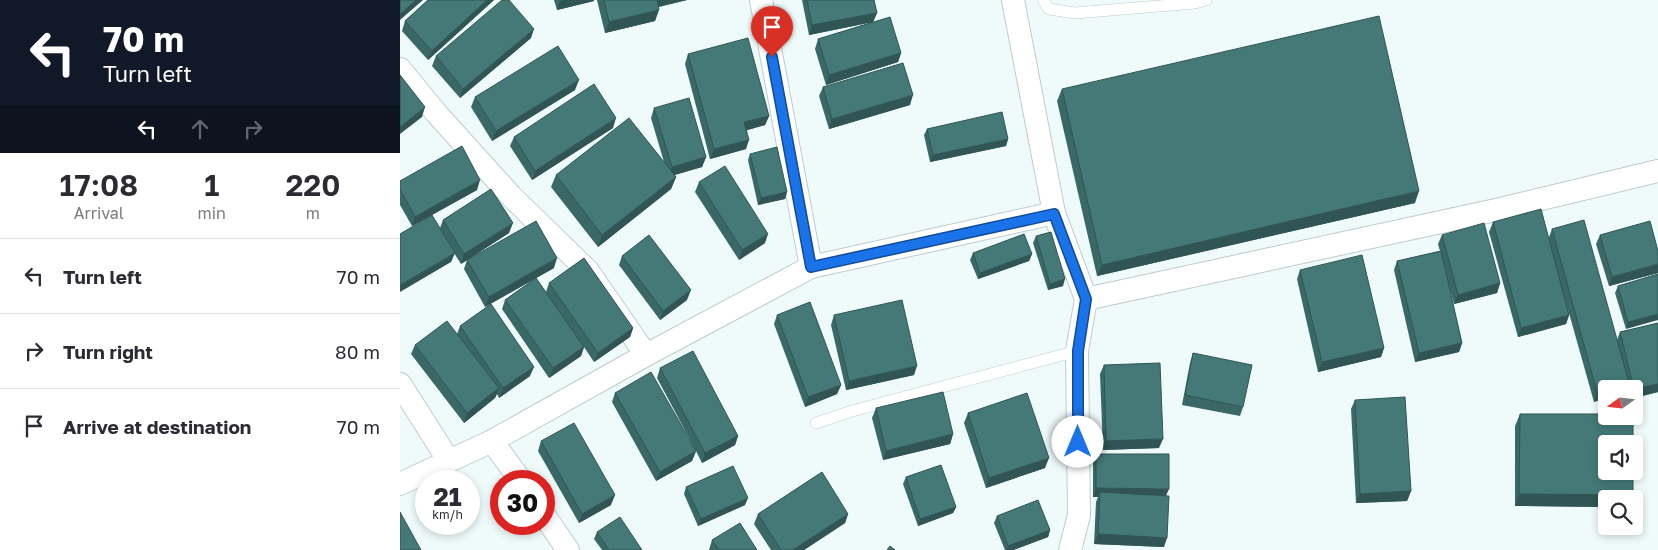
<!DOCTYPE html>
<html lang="en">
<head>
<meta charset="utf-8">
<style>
	:root { --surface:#fff; --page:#f2f2f3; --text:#2b2b33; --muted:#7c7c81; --line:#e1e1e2 }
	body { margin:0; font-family:"Golos Text",sans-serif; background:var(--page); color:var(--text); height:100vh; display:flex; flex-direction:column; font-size:19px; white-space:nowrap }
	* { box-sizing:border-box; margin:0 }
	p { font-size:16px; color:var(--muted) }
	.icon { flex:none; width:28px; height:28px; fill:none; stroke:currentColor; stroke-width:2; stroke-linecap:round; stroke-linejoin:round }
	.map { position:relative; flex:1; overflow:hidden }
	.sheet { display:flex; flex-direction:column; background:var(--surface); width:400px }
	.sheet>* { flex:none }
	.banner { background:#111827; color:#fff; overflow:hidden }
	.needle { width:32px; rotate:255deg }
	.fabs { position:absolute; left:1198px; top:380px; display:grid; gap:10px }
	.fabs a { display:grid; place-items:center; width:45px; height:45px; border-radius:5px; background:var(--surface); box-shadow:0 2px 8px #0003; font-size:25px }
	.speed { position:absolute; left:15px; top:470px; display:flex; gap:10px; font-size:25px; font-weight:700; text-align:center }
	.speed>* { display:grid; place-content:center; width:65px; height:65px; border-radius:50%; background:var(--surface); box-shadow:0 2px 8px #0003; line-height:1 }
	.speed small { font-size:12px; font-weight:400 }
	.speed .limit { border:8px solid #d22; background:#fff; color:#111 }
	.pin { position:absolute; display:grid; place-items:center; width:42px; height:42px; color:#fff; margin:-51px -21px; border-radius:50% 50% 50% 0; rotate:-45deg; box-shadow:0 0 5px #0007 }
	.pin .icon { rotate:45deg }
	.me { position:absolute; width:55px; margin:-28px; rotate:0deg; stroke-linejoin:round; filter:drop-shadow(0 0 4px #0008) }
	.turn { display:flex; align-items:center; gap:18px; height:105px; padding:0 20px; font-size:22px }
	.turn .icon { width:65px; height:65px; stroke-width:2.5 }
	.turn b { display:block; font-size:35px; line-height:42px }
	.lanes { display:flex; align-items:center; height:48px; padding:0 20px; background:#0003; justify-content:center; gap:25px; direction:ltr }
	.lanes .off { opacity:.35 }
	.eta { display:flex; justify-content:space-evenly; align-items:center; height:85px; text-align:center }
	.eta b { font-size:30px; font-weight:600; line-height:35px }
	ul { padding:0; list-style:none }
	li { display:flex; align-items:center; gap:15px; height:75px; padding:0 20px; border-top:1px solid var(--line) }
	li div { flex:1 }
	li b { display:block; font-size:19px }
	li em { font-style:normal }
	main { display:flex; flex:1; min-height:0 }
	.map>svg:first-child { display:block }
</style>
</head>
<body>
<main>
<section class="sheet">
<div class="banner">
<div class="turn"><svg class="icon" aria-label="left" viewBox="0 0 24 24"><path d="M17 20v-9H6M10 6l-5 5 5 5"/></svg><div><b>70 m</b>Turn left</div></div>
<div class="lanes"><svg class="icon" aria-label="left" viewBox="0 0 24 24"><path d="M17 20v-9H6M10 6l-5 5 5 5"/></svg><svg class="icon off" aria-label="ahead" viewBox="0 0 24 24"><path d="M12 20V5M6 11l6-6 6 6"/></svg><svg class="icon off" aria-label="right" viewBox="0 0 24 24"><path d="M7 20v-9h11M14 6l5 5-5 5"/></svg></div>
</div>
<div class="eta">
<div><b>17:08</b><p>Arrival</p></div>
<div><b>1</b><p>min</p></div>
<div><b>220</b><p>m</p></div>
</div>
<ul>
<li><svg class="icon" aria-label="left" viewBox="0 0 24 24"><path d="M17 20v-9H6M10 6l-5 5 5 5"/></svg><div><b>Turn left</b></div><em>70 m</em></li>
<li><svg class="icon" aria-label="right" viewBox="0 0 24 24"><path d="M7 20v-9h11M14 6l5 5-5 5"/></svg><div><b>Turn right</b></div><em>80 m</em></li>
<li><svg class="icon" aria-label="arrive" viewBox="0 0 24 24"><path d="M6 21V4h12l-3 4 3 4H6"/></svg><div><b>Arrive at destination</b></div><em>70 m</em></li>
</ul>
</section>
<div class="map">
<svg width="1258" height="550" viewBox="0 0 1258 550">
	<rect width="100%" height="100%" fill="#eefbfa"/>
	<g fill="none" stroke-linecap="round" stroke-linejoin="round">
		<defs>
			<g id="service">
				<polyline points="643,0 649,9 675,13 795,3 806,0"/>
				<polyline points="416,423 452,411 677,351"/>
			</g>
			<g id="minor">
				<polyline points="361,0 411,267"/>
				<polyline points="613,0 654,213 686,299 677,351 679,515 670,550"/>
				<polyline points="0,69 37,114 112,197 188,271 246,355"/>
				<polyline points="686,299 1096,210 1258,171"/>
				<polyline points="0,384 49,461"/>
				<polyline points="92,441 121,481"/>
				<polyline points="0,484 92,441 246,355 411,267 654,213"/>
				<polyline points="144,515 168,550"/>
			</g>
		</defs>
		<use href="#service" stroke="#bfcccb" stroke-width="12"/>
		<use href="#minor" stroke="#bfcccb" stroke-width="24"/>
		<use href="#service" stroke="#fff" stroke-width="11"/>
		<use href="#minor" stroke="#fff" stroke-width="22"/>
	</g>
	<g fill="#3a6867">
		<polygon points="28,0 94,0 28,60 2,31 5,21"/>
		<polygon points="154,0 194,0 194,1 157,10"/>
		<polygon points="197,0 287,0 259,7 255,21 205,33"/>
		<polygon points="402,0 474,0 477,13 473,22 501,53 498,62 426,85 415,49 418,39 473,22 409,35"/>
		<polygon points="131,38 60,98 32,66 36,56"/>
		<polygon points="288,54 369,116 365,125 347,130 346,149 310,159 285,64"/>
		<polygon points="423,87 510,105 429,129 419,96"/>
		<polygon points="662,89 1015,203 697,276 657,101"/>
		<polygon points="175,90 92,141 71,107 75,97"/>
		<polygon points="254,108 306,157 302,167 274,175 276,177 271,189 198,247 151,187 156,175 264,162 251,118"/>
		<polygon points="213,128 132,180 110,146 114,137"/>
		<polygon points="527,129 608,139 606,146 530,162 524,135"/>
		<polygon points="350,154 387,192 385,199 358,205 348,160"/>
		<polygon points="0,181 77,190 12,226 0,205"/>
		<polygon points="299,182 365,243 339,260 295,192"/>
		<polygon points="43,220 109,233 61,264 54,253 51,262 40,228"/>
		<polygon points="1093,222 1149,237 1152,229 1217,340 1220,332 1258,323 1258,392 1234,398 1234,389 1228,389 1227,388 1194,402 1167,306 1169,315 1166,324 1118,337 1089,232"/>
		<polygon points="1042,235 1100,283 1097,293 1054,304 1046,275 1062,343 1059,352 1015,362 994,270 997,261 1040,251 1038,244"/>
		<polygon points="1200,235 1258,273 1209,286 1196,244"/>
		<polygon points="636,236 663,286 648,290 633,243"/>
		<polygon points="573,253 632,254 629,261 578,279 570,260"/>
		<polygon points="222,256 287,300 260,320 219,265"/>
		<polygon points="67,260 154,268 136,278 146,292 149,283 233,328 230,337 194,362 184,347 181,356 149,378 102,309 105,300 136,278 85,307 64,269"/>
		<polygon points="900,270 984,348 981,357 918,372 897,279"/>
		<polygon points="1258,274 1226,329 1215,293 1218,286"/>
		<polygon points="377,315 441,385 437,394 405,407 374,324"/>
		<polygon points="434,315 514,375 446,390 431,325"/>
		<polygon points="60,326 130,376 99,398 97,394 95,398 64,423 11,354 15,345 57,334"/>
		<polygon points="793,353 843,407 840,416 782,405 790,363"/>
		<polygon points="704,365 759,448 703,450 700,374"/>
		<polygon points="260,368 338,436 335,445 302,463 296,451 292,461 256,481 212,402 215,393 296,451 257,378"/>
		<polygon points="955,400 1011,491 1007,501 956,503 951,409"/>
		<polygon points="476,408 553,434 550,444 483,460 472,418"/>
		<polygon points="568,413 645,468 586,488 564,423"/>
		<polygon points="1120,414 1233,495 1231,499 1206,499 1206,507 1115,506 1115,426"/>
		<polygon points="141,441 211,505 179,523 138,451"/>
		<polygon points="696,454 766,496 764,547 694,544 696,502 698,497 693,497 693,463"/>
		<polygon points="506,477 556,507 553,513 518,526 503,484"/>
		<polygon points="286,487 345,505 298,526 284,494"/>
		<polygon points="358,514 448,514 445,523 404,550 371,550 354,524"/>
		<polygon points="597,516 650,530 648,537 613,550 605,550 594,523"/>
		<polygon points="197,532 242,550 202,550 194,539"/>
		<polygon points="312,540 357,550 309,550"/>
	</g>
	<g fill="#305554">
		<polygon points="16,0 23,0 0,20 0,14"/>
		<polygon points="87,0 94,0 28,60 32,51"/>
		<polygon points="164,0 194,0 194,1 157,10 160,1"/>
		<polygon points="255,0 287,0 252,8"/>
		<polygon points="259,10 255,21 205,33 209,22"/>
		<polygon points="477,13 473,22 409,35 412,25"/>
		<polygon points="134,29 131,38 60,98 63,89"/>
		<polygon points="501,53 498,62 426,85 429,75"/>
		<polygon points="179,80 175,90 92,141 96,131"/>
		<polygon points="513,95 510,105 429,129 432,119"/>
		<polygon points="25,107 22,117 0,134 0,127"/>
		<polygon points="369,116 365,125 341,132 344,122"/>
		<polygon points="216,118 213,128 132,180 135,171"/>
		<polygon points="608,139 606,146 530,162 533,155"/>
		<polygon points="349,140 346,149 310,159 314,149"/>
		<polygon points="306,157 302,167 268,177 272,167"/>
		<polygon points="276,177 271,189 198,247 202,235"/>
		<polygon points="80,180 77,190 12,226 15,217"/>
		<polygon points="1019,191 1015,203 697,276 702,265"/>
		<polygon points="387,192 385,199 358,205 361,198"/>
		<polygon points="113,223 109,233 61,264 64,254"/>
		<polygon points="368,234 365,243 339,260 342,250"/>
		<polygon points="55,253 51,262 0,292 0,285"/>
		<polygon points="632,254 629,261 578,279 580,273"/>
		<polygon points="157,258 154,268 85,307 89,297"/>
		<polygon points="1258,264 1258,273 1209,286 1212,277"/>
		<polygon points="665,279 663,286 648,290 650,284"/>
		<polygon points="1100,283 1097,293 1054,304 1058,295"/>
		<polygon points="291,290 287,300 260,320 263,311"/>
		<polygon points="1258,314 1258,320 1226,329 1228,322"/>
		<polygon points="1169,315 1166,324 1118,337 1121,328"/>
		<polygon points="233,328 230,337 194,362 198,353"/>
		<polygon points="1062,343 1059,352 1015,362 1019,353"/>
		<polygon points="184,347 181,356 149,378 153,368"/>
		<polygon points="984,348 981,357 918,372 922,362"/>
		<polygon points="517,366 514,375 446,390 449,381"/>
		<polygon points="134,367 130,376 99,398 103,388"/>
		<polygon points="1229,383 1227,389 1209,389"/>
		<polygon points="1258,384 1258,392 1234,398 1234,389"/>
		<polygon points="441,385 437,394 405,407 408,397"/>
		<polygon points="99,388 95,398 64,423 67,413"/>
		<polygon points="1206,390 1206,398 1194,402 1197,392"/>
		<polygon points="553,434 550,444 483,460 486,451"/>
		<polygon points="338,436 335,445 302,463 305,453"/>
		<polygon points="763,439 759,448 703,450 706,441"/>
		<polygon points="296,451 292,461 256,481 260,472"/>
		<polygon points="649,458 645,468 586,488 589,478"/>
		<polygon points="696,488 769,489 765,498 700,492 698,497 693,497"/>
		<polygon points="1011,491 1007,501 956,503 960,494"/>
		<polygon points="1119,494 1233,495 1231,499 1206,499 1206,507 1115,506"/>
		<polygon points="215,495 211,505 179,523 182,514"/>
		<polygon points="348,498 345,505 298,526 301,519"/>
		<polygon points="556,507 553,513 518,526 520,519"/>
		<polygon points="448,514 445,523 404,550 393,550"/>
		<polygon points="650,530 648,537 613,550 607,550 608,546"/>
		<polygon points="698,534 767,538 764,547 694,544"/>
	</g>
	<g fill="#447978" stroke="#305554">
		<polygon points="0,0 16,0 0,14"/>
		<polygon points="28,0 87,0 32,51 5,21"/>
		<polygon points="102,0 109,0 134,29 63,89 36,56"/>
		<polygon points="204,0 257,0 259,10 209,22"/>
		<polygon points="407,0 474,0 477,13 412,25"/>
		<polygon points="979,16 1019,191 702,265 662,89"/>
		<polygon points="490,17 501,53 429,75 418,39"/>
		<polygon points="348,38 369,116 344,122 349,140 314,149 288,54"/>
		<polygon points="158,46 179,80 96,131 75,97"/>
		<polygon points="503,63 513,95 432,119 423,87"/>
		<polygon points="0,75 25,107 0,127"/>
		<polygon points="194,84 216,118 135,171 114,137"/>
		<polygon points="289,98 306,157 272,167 254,108"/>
		<polygon points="602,112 608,139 533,155 527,129"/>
		<polygon points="229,118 276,177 202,235 156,175"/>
		<polygon points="62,146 80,180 15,217 0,189 0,181"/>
		<polygon points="377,147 387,192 361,198 350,154"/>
		<polygon points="325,166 368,234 342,250 299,182"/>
		<polygon points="91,189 113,223 64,254 43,220"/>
		<polygon points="1141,209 1169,315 1121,328 1093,222"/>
		<polygon points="32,215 55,253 0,285 0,234"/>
		<polygon points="1184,220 1229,383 1209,389 1206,389 1206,390 1197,392 1152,229"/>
		<polygon points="136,221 157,258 89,297 67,260"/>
		<polygon points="1250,221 1258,251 1258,264 1212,277 1200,235"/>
		<polygon points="1084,223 1100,283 1058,295 1042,235"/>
		<polygon points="651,232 665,279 650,284 636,236"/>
		<polygon points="624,234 632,254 580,273 573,253"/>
		<polygon points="249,235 291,290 263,311 222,256"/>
		<polygon points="1041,251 1062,343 1019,353 997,261"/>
		<polygon points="962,255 984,348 922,362 900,270"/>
		<polygon points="184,258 233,328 198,353 149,283"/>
		<polygon points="1258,274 1258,314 1228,322 1218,286"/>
		<polygon points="136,278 184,347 153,368 105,300"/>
		<polygon points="502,300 517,366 449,381 434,315"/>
		<polygon points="410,302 441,385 408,397 377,315"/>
		<polygon points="91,304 134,367 103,388 60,326"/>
		<polygon points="47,321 99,388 67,413 15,345"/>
		<polygon points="1258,323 1258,384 1234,389 1220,332"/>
		<polygon points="293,351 338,436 305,453 260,368"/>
		<polygon points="793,353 852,365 843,407 785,395"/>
		<polygon points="760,363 763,439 706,441 704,365"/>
		<polygon points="251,372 296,451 260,472 215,393"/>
		<polygon points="543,392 553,434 486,451 476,408"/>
		<polygon points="627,393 649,458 589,478 568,413"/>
		<polygon points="1005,397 1011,491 960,494 955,400"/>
		<polygon points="1120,414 1206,414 1206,416 1233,416 1233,444 1206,444 1206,471 1233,471 1233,495 1119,494"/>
		<polygon points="174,423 215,495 182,514 141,441"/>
		<polygon points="696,454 769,454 769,489 696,488"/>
		<polygon points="541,465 556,507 520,519 506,477"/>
		<polygon points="333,466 348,498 301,519 286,487"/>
		<polygon points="422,472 448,514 393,550 381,550 358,514"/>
		<polygon points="700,492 769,496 767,538 698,534"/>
		<polygon points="638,500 650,530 608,546 597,516"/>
		<polygon points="0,512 21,550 0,550"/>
		<polygon points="220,517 242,550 209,550 197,532"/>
		<polygon points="340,523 357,550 319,550 312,540"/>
		<polygon points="490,546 495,550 487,550"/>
	</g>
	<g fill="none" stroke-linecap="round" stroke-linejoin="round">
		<defs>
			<polyline id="route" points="372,57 411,267 654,214 686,299 678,351 678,442"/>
		</defs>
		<use href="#route" stroke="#114b97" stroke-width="12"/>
		<use href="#route" stroke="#1a73e8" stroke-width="9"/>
	</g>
</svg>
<div class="fabs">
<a><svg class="needle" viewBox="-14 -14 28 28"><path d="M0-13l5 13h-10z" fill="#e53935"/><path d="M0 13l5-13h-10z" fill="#7c7c81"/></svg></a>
<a><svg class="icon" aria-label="sound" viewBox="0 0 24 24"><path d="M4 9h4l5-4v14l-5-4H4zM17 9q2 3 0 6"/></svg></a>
<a><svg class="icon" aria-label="search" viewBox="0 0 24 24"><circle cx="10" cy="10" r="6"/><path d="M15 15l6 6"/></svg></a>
</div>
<div class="speed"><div>21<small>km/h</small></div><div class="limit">30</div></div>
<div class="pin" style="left:372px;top:57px;background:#d93025"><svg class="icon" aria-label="arrive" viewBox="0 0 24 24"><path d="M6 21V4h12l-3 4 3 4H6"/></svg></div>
<svg class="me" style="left:678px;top:442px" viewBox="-20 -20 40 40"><circle r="19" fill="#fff"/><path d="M0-13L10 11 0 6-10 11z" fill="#1a73e8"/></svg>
</div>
</main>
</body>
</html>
